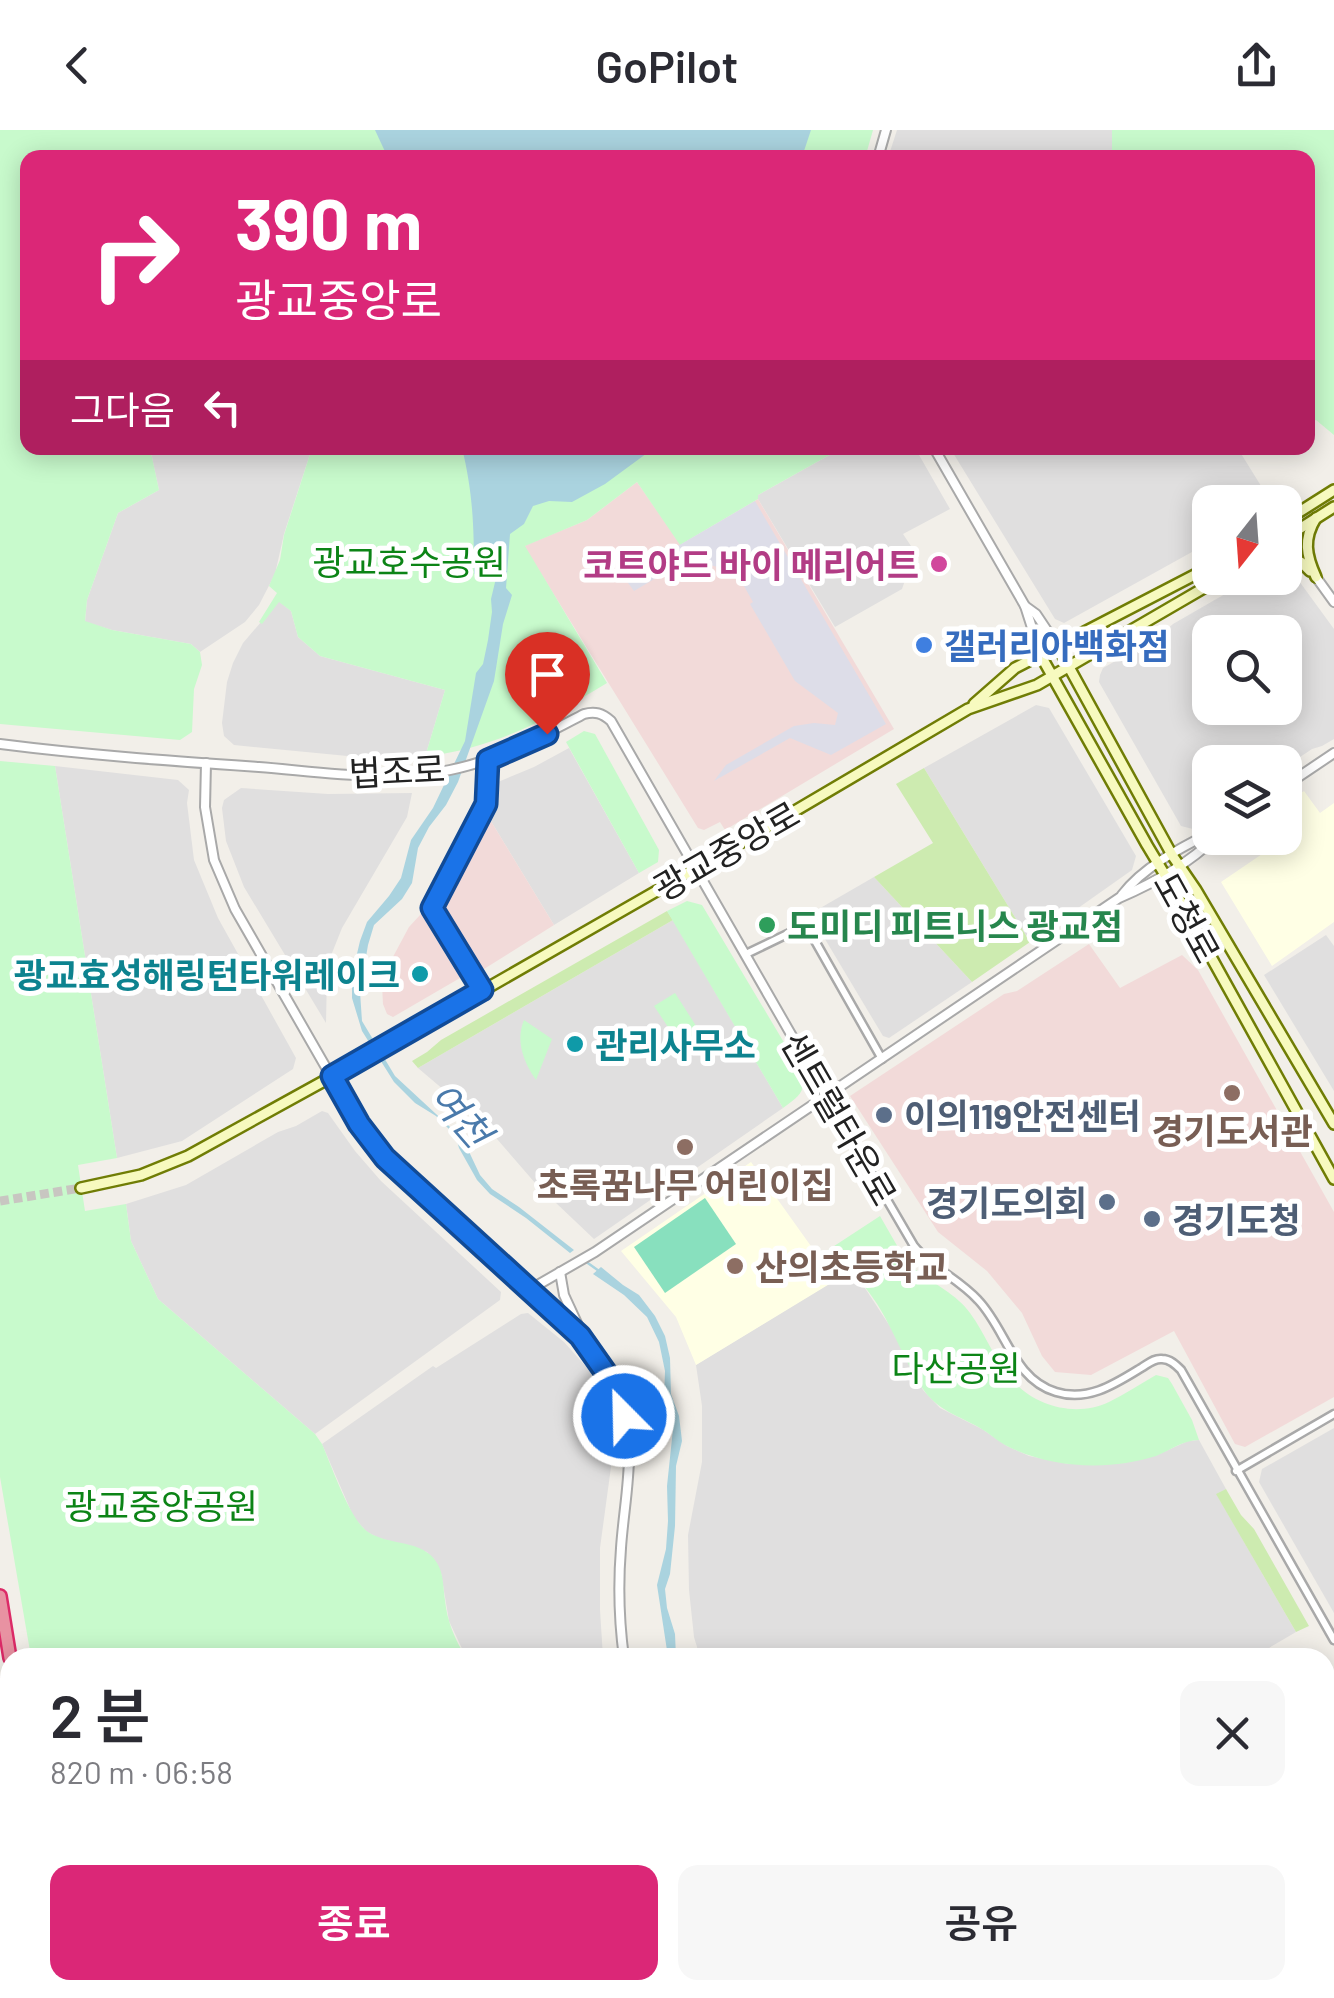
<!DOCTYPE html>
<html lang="ko">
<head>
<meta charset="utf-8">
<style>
	:root { --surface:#fff; --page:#f7f7f7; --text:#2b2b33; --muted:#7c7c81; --accent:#db2777 }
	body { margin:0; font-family:Barlow,"Noto Sans KR",sans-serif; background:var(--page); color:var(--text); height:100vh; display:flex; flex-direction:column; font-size:38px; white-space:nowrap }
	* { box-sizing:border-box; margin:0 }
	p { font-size:32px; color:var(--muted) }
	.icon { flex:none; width:55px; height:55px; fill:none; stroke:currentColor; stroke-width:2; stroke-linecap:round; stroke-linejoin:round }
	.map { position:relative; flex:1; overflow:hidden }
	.panel { position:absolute; left:0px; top:1518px; width:1335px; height:352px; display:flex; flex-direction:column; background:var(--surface); border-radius:30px 30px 0 0; box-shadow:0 5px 25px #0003 }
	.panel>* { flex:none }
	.banner { position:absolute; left:20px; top:20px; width:1295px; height:305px; border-radius:20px; box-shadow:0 5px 25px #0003; background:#db2777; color:#fff; overflow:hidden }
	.needle { width:65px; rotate:197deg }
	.buttons { position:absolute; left:1192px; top:355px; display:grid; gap:20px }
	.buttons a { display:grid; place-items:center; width:110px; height:110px; border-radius:20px; background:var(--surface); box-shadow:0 5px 25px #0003; font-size:50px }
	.pin { position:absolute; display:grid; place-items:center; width:85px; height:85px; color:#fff; margin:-102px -42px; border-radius:50% 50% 50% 0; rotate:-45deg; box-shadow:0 0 10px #0007 }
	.pin .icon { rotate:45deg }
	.me { position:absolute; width:110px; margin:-55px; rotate:337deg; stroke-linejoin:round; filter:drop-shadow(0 0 8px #0008) }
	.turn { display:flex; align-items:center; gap:35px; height:210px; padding:0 50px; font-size:45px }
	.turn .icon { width:130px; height:130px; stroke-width:2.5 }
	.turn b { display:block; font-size:70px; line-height:85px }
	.then { display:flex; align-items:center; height:95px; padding:0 50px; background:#0003; gap:20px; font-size:38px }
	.round { display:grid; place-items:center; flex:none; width:105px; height:105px; border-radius:20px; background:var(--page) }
	.overview { display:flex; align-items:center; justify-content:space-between; height:170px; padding:0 50px }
	h1 { font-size:60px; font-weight:600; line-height:75px }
	.cta { display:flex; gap:20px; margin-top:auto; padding:20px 50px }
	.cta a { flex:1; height:115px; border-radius:20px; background:var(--accent); color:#fff; font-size:40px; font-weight:600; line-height:115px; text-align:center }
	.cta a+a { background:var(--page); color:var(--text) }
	header { display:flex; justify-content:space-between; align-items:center; height:130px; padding:0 50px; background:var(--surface); font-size:45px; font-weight:600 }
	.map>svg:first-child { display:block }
</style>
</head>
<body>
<header><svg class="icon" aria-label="back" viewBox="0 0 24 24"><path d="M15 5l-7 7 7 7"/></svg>GoPilot<svg class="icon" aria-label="share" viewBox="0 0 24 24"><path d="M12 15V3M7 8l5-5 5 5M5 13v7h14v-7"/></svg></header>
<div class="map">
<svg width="1334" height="1868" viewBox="0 0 1334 1868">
	<rect width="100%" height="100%" fill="#f2efe9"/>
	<g fill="#e0dfdf" fill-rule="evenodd">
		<polygon points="897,0 1112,0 1112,27 888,28"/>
		<polygon points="150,318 312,318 284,404 275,444 259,475 245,492 200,522 191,514 112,500 85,492 87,470 118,383 159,360"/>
		<polygon points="842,318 915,318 950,379 903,404 915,422 902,459 835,497 758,369 758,365"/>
		<polygon points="950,318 1209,318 1240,322 1271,372 1210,372 1210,412 1064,493 1055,489"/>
		<path d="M1285 438 1291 440 1334 499V609L1322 616 1312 619 1285 637V632H1210V688L1193 699 1181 696 1099 552 1100 545 1103 538 1158 507 1173 494 1232 460 1246 457 1262 448H1285ZM1210 502H1285V578H1210Z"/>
		<polygon points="279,471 291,481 298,507 320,526 445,560 425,627 409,629 358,627 234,615 224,606 222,593 227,552 233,533 243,513"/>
		<polygon points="1036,575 1049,578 1136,726 1132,740 1030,812 924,638"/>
		<polygon points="569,618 639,743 554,795 489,688 498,663 498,652 534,637"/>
		<polygon points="55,636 178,650 189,660 187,673 194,730 218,788 296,928 293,939 182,1011 117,1028"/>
		<polygon points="241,658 328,664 412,663 407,687 342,798 332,823 327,845 326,893 244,757 226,711 222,678 224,670"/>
		<polygon points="874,747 972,852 889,908 883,906 810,784"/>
		<polygon points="673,790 783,978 594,1109 536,1054 484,994 418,938"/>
		<polygon points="1326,805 1334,816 1334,961 1264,845"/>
		<polygon points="322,981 328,983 355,1021 381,1051 501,1162 500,1170 315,1304 158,1169 131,1111 126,1074 186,1055 278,1002 296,996"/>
		<polygon points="848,1142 861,1152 895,1204 923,1260 940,1278 982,1299 1007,1316 1029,1326 1069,1334 1157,1325 1188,1311 1199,1310 1226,1359 1217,1365 1296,1502 1252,1528 700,1527 694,1507 689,1460 688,1405 702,1332 702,1276 696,1235"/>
		<polygon points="528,1183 564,1212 589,1240 599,1260 610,1300 611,1337 600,1418 600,1480 603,1527 466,1527 449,1491 441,1443 427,1422 379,1408 367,1402 354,1388 322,1314 433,1236 436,1238 521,1184"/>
		<polygon points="1334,1298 1334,1483 1259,1352 1262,1339"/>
	</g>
	<g fill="#f2dad9">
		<polygon points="637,352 681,415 758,369 894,599 725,700 720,692 704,700 698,698 524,416 587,390"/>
		<polygon points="489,688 554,795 484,839 474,836 441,783 441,775"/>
		<polygon points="421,784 460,848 393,887 387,884 383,874 382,855 387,838 409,797"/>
		<polygon points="1089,814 1120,858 1182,825 1198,840 1334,1082 1334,1267 1245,1317 1235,1314 1174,1201 1091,1245 1055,1242 1042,1226 1022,1183 987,1141 938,1102 850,966 1004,864 1017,861"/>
	</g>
	<g fill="#ffffe5">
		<polygon points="1304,661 1320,683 1334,673 1334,792 1272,836 1221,752 1296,701 1285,683 1285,673"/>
		<polygon points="751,1032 818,1126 825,1122 841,1147 696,1235 676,1187 621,1121"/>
	</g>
	<g fill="#cdebb0">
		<polygon points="924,638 1030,812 972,852 874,747 933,713 896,654"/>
		<polygon points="667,781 673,790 418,938 412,931 427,922 441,910"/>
		<polygon points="1226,1359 1241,1385 1254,1399 1309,1496 1296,1502 1216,1364"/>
	</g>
	<g fill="#c8facc">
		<polygon points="0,0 873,0 865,28 28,28 28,318 150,318 159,360 118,383 87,470 85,491 112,500 191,514 200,522 202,535 194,559 192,602 180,610 0,594"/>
		<polygon points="1112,0 1334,0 1334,305 1316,290 1308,293 1308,28 1112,27"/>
		<path d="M312 318H842L758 365V369L680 415 637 352 587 390 525 416 607 553C544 591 500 616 425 627L445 560 320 526 298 507 291 481 279 472 262 494 259 492 277 463 269 456 280 430 284 405Z"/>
		<polygon points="584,601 595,604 659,720 658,732 639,743 566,612"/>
		<path d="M0 631 55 636 117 1028 78 1035 85 1081 126 1074 131 1111 158 1169 315 1304 322 1314C332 1337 350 1390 368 1402 389 1416 423 1409 437 1433 444 1444 443 1458 445 1470 447 1491 455 1510 466 1527H31L0 1347Z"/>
		<path d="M687 771 702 775 801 941C807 962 799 966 783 978L667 781Z"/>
		<polygon points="675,863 700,902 680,915 654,876"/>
		<path d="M524 890 552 909 536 950C524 933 515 911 524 890Z"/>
		<path d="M880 1086 903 1126 910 1135C928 1151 956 1163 970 1183 985 1203 994 1229 1011 1249 1034 1276 1075 1288 1109 1272 1125 1264 1140 1254 1156 1245L1168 1248 1172 1254 1192 1290 1199 1310C1183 1310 1171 1320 1156 1326 1147 1329 1136 1331 1126 1333 1086 1339 1042 1334 1005 1315 996 1310 989 1303 980 1298 959 1286 937 1280 923 1259 897 1221 886 1171 849 1142L841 1147 825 1122Z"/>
		<polygon points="287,1860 501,1860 496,1868 302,1868"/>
	</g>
	<polygon fill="#88e0be" points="705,1068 736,1114 665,1163 634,1117"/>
	<polygon fill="#dddde8" points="755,371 886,594 831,625 790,608 714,651 726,635 794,596 814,593 835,595 838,583 795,551 750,474 753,472 736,442 688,429 634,461 620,442 661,417 671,420"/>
	<g fill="#aad3df">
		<polygon points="375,0 811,0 802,27 388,28"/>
		<path d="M462 318H654L605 354 572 372 549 371 533 376 524 394 510 404 506 458 512 465 503 494 494 551 458 652 446 675 429 697 418 718 412 753 402 769 374 795 368 815 360 862 362 891 395 946 463 1009 480 1045 492 1059 519 1077 574 1120 570 1123 526 1088 490 1064 477 1050 459 1018 457 1011 448 998 436 986 415 973 394 952 362 901 352 868V845L360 811 367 792 389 766 401 748 411 710 433 678 465 611 476 543 483 534 488 510 492 482 491 469 497 444 495 437 474 444C474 397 473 363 462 318Z"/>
		<polygon points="601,1137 623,1155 639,1165 655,1186 665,1206 670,1228 671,1264 679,1286 682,1311 676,1336 675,1396 670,1444 665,1459 667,1478 675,1504 676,1527 668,1527 657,1455 666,1419 668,1391 667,1356 673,1299 664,1269 665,1241 659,1212 647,1187 624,1165 593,1144"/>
	</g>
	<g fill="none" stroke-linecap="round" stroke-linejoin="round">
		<g stroke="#aad3df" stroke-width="2.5">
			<polyline points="585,1131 599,1141"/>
			<polyline points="580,1868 587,1860"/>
		</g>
		<polyline stroke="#c8c6c1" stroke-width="9" stroke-dasharray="9 4.5" stroke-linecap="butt" points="0,1071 81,1058"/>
		<defs>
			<g id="minor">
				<polyline points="746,824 806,795 882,929"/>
				<polyline points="482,860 432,778 486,674 488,630"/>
				<path d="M827 967 914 1116C932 1138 959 1149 978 1170 1006 1199 1013 1249 1056 1262 1088 1272 1115 1254 1141 1238 1148 1234 1154 1228 1162 1229 1170 1229 1176 1235 1181 1240L1334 1510"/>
				<polyline points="1236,1341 1334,1284"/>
				<polyline points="1325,1621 1334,1616"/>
				<polyline points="598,1860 605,1868"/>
				<polyline points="502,1868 507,1860"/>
				<polyline points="561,1868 566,1860"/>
			</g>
			<g id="tertiary">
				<polyline points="878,28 886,0"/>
				<polyline points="934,318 1025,476 1041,526"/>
				<polyline points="1316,447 1334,472"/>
				<polyline points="1025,476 1036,484 1058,517"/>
				<path d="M0 614C86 625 173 631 259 637 322 642 388 653 450 640 499 630 540 607 584 584 595 581 602 583 611 591L827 967"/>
				<path d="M206 633 205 677 214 730 235 779 359 995 385 1029 573 1200C605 1233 629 1278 629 1325 629 1356 623 1387 621 1418 618 1455 619 1491 624 1528"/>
				<polyline points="1285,656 1334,623"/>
				<path d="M1122 765C1142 738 1180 718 1210 703"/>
				<polyline points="560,1142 564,1165 583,1206"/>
				<path d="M529 1160 595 1122 1119 768C1154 753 1188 734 1215 708"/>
				<polyline points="709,1860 712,1868"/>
			</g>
			<g id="secondary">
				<polyline points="1285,391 1334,360"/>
				<polyline points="1285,408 1334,377"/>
				<polyline points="1285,425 1301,432 1310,441"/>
				<path d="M1316 447C1306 425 1303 409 1316 388"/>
				<polyline points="1058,517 1172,725 1196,760 1334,994"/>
				<polyline points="1041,526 1147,715 1174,760 1334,1049"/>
				<polyline points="974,574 1015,538 1210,437"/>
				<polyline points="81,1058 141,1045 188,1026 353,935 749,708 968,579 1037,555 1221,448"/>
			</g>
			<path id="primary" d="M851 1868C916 1861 986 1855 1051 1868"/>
			<g id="trunk">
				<polyline points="0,1797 10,1803"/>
				<polyline points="0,1816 10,1822"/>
				<polyline points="80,1860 95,1868"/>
				<polyline points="121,1860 136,1868"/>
			</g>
			<g id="motorway">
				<polyline points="0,1466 10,1528"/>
				<polyline points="0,1555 10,1613"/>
				<polyline points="0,1730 10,1735"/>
				<polyline points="0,1745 10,1750"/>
				<polyline points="0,1787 10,1792"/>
				<polyline points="52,1860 53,1868"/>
				<polyline points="67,1860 68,1868"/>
				<polyline points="141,1860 151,1868"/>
				<polyline points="203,1860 217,1868"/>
				<polyline points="232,1860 246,1868"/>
			</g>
		</defs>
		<use href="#minor" stroke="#a9a9a9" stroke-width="11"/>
		<use href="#tertiary" stroke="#a9a9a9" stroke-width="12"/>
		<use href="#secondary" stroke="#707d05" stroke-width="14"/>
		<use href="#primary" stroke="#a06b00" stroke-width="15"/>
		<use href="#trunk" stroke="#dc2a67" stroke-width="15"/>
		<use href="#motorway" stroke="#dc2a67" stroke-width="16"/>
		<use href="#minor" stroke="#fff" stroke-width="6"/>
		<use href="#tertiary" stroke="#fff" stroke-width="8"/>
		<use href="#secondary" stroke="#f7fabf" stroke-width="9"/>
		<use href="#primary" stroke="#fcd6a4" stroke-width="10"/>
		<use href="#trunk" stroke="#f2b4a3" stroke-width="10"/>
		<use href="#motorway" stroke="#e892a2" stroke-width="11"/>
	</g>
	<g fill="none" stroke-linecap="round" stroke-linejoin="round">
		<defs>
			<polyline id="route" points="547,604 488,630 486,674 432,778 482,860 332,946 359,994 385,1028 580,1206 606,1243 624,1286"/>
		</defs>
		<use href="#route" stroke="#114b97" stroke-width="25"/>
		<use href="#route" stroke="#1a73e8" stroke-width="18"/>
	</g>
	<circle fill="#d1479c" stroke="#fff" stroke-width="4" cx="939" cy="434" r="10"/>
	<circle fill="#3f7fe0" stroke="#fff" stroke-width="4" cx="924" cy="515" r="10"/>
	<circle fill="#2e9e5b" stroke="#fff" stroke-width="4" cx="767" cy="795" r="10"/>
	<g fill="#0f9aa8" stroke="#fff" stroke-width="4">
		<circle cx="420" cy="844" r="10"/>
		<circle cx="575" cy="914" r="10"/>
	</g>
	<g fill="#8d6e63" stroke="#fff" stroke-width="4">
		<circle cx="1232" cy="963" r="10"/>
		<circle cx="685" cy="1017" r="10"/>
		<circle cx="735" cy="1136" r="10"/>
	</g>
	<g fill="#5c6f8a" stroke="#fff" stroke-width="4">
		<circle cx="884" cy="985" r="10"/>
		<circle cx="1107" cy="1072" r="10"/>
		<circle cx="1152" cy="1089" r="10"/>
	</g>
	<g text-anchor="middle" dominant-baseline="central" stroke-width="10" stroke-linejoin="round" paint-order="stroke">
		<g font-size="35" fill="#0c8416" stroke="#fff">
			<text x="409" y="431">광교호수공원</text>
			<text x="956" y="1237">다산공원</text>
			<text x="161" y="1375">광교중앙공원</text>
		</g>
		<g font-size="35" font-weight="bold" fill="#b23c85" stroke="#fff" text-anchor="end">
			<text x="919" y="434">코트야드 바이 메리어트</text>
		</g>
		<g font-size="35" font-weight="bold" fill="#366cbe" stroke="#fff" text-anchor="start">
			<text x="944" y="515">갤러리아백화점</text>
		</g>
		<g font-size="35" fill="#222" stroke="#fff">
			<text transform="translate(397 640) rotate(-3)">법조로</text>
			<text transform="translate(726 720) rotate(-30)">광교중앙로</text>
			<text transform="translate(1188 787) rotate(61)">도청로</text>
			<text transform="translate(840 988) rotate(60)">센트럴타운로</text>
		</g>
		<g font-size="35" font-weight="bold" fill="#27864d" stroke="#fff" text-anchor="start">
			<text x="787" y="795">도미디 피트니스 광교점</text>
		</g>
		<g font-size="35" font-weight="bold" fill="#0d838f" stroke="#fff" text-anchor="end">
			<text x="400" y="844">광교효성해링턴타워레이크</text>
			<text x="595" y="914" text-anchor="start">관리사무소</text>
		</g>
		<g font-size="35" font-weight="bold" fill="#4e5e75" stroke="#fff" text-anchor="start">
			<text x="904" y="985">이의119안전센터</text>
			<text x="1087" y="1072" text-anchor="end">경기도의회</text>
			<text x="1172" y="1089">경기도청</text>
		</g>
		<g font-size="35" font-weight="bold" fill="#785e54" stroke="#fff">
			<text x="1232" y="1000">경기도서관</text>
			<text x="685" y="1054">초록꿈나무 어린이집</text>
			<text x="755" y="1136" text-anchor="start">산의초등학교</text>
		</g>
		<g font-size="38" font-style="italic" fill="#4a7aab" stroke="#fff">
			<text transform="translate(461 984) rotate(49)">여천</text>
		</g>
	</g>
</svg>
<div class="buttons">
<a><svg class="needle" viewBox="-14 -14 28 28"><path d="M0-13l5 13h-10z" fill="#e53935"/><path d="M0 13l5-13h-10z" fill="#7c7c81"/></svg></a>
<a><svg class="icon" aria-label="search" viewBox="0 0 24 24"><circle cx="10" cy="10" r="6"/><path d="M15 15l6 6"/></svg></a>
<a><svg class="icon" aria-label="layers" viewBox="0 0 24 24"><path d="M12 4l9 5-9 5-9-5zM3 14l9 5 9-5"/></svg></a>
</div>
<div class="pin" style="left:547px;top:604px;background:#d93025"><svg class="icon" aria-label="arrive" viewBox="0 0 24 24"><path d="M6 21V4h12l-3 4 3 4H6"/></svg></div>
<svg class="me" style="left:624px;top:1286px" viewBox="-20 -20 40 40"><circle r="17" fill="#1a73e8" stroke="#fff" stroke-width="3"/><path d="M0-11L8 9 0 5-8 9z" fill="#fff"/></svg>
<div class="banner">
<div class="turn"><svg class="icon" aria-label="right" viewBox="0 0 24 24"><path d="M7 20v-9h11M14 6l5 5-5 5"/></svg><div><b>390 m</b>광교중앙로</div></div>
<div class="then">그다음<svg class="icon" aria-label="left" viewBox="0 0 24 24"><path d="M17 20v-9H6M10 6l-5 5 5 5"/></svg></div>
</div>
<section class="panel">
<div class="overview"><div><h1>2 분</h1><p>820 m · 06:58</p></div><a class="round"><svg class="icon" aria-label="close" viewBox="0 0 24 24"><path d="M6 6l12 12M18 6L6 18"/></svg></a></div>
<div class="cta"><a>종료</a><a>공유</a></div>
</section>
</div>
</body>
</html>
